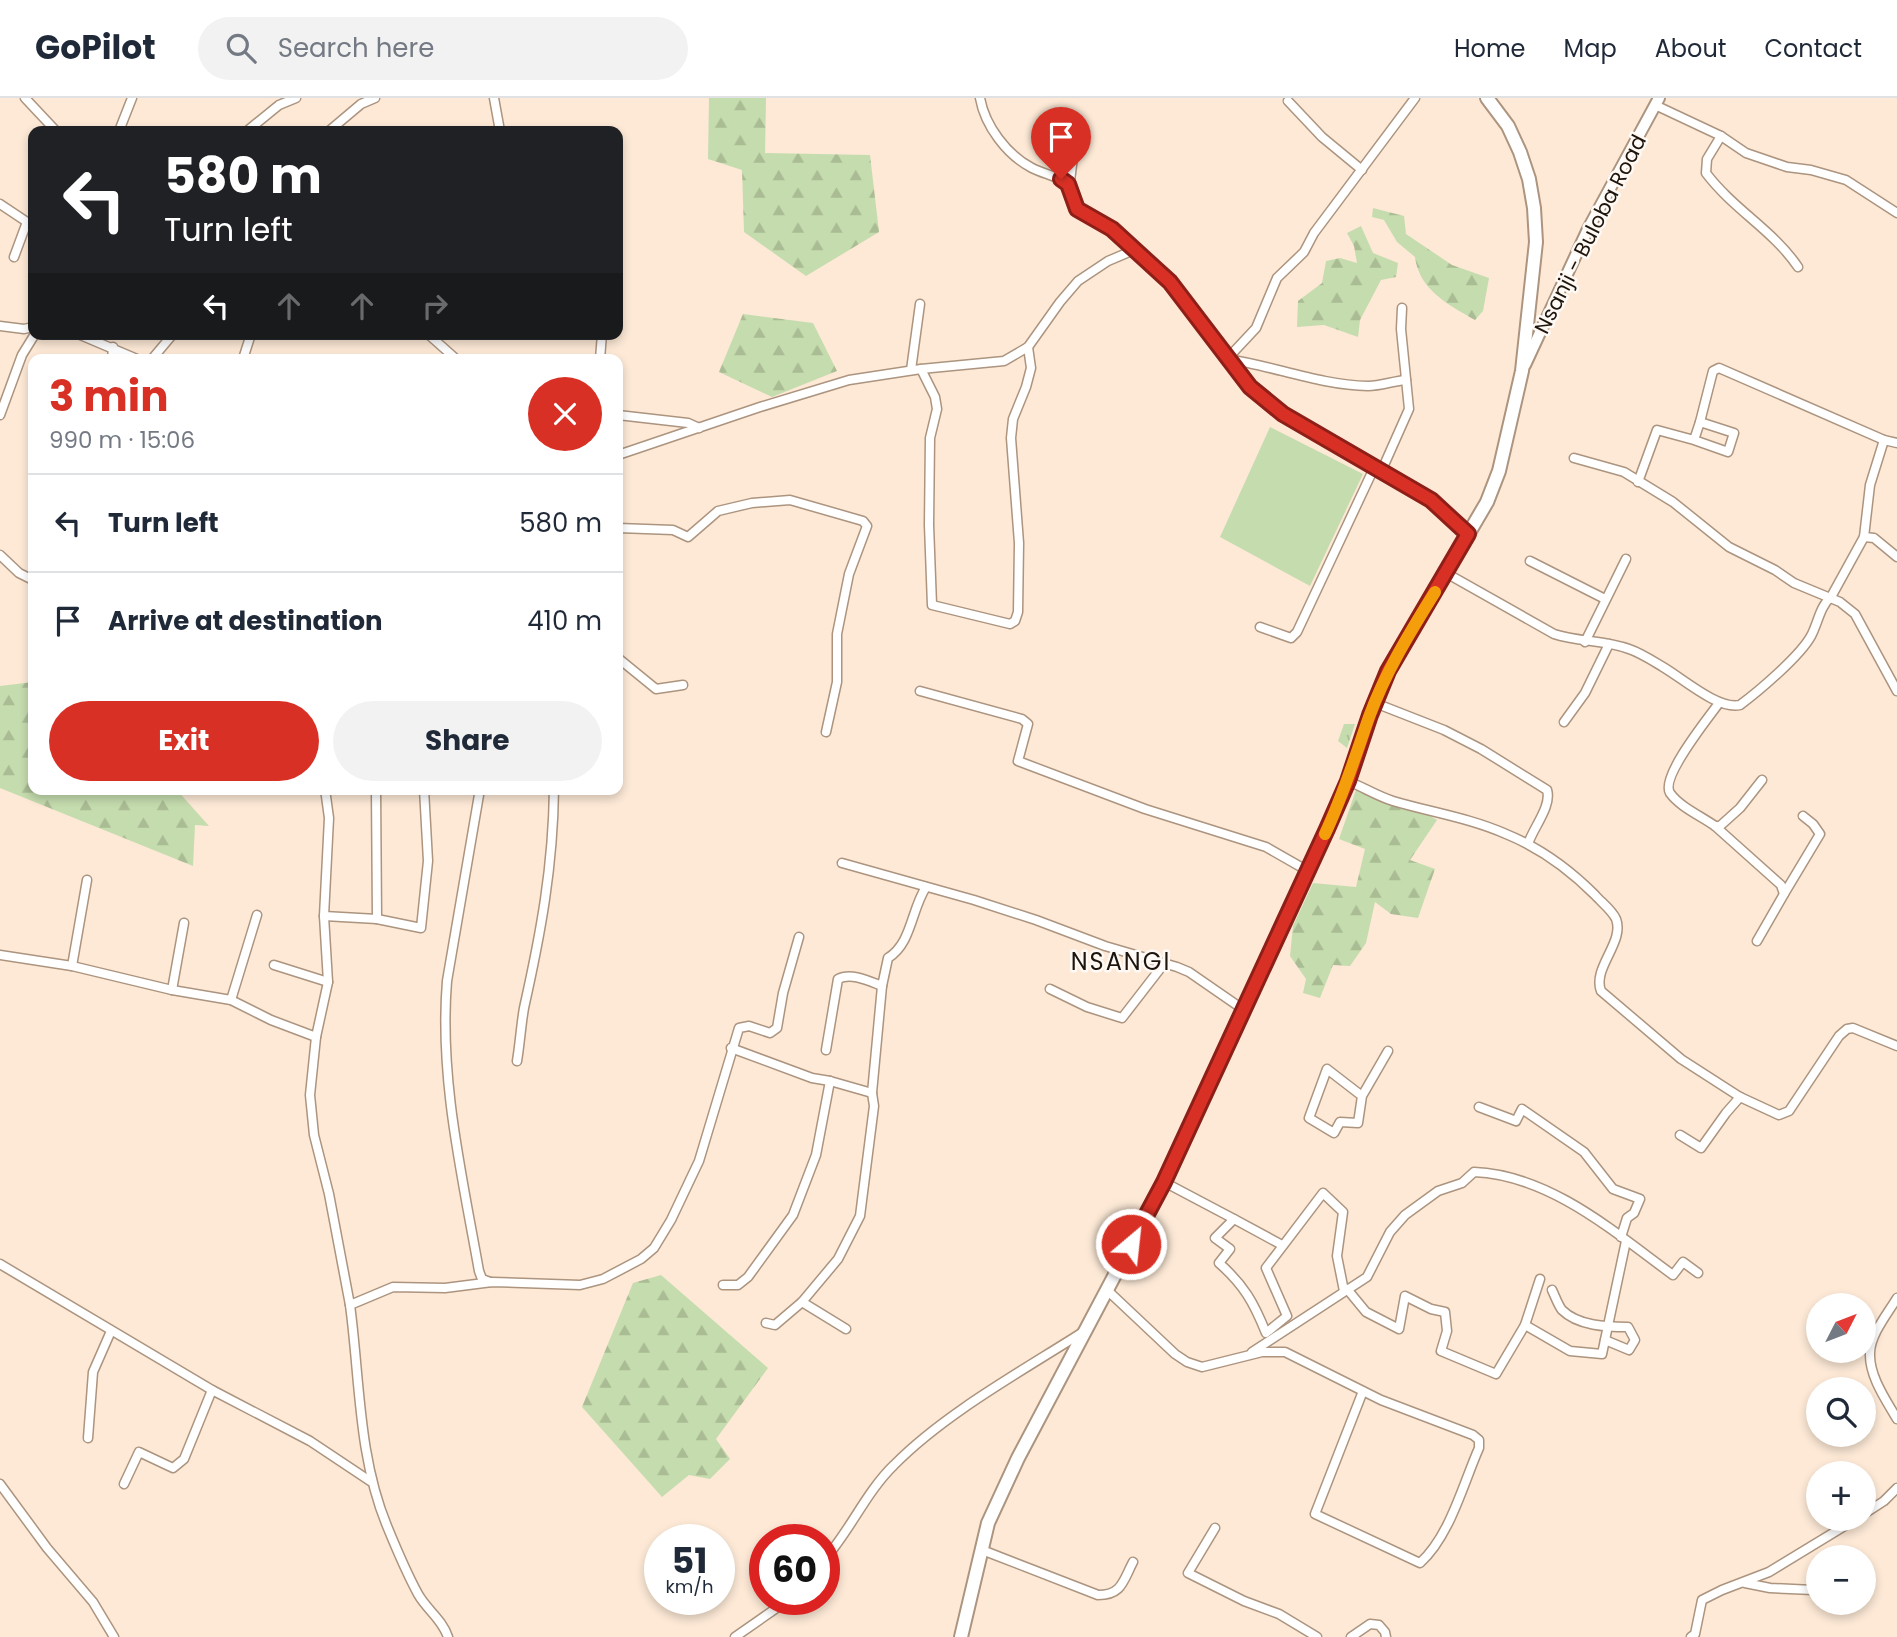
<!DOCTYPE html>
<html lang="en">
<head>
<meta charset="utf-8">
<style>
	:root { --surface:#fff; --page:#f2f2f3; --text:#1f2937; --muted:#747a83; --line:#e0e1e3; --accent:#d93025 }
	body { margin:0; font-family:Poppins,sans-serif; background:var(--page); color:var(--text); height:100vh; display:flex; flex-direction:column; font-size:26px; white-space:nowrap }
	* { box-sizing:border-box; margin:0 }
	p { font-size:23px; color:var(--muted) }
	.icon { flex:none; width:38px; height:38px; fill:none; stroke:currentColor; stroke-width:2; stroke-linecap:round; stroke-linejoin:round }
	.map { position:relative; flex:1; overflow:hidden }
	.side { position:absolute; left:28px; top:256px; width:595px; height:441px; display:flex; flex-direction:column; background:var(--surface); border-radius:14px; box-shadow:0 4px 10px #0003 }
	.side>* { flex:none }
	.hud { position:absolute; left:28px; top:28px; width:595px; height:214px; border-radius:14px; box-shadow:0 4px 10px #0003; background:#202124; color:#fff; overflow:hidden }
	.needle { width:46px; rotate:48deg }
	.tools { position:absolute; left:1806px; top:1195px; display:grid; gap:14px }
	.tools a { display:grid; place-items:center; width:70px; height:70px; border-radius:50%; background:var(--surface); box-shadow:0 4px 10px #0003; font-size:35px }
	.speed { position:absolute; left:644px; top:1426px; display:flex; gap:14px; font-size:35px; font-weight:700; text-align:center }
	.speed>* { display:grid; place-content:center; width:91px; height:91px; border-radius:50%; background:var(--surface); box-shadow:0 4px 10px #0003; line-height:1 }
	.speed small { font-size:18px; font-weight:400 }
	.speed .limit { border:10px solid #d22; background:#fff; color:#111 }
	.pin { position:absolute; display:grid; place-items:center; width:60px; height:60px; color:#fff; margin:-72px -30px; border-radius:50% 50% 50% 0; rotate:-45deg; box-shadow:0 0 7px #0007 }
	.pin .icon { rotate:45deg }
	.me { position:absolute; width:77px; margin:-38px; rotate:28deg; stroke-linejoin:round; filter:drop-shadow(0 0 5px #0008) }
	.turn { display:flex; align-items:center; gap:24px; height:147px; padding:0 21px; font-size:32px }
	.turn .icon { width:91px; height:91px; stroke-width:2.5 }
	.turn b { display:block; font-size:49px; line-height:60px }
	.lanes { display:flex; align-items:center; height:66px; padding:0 21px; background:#0003; justify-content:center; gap:35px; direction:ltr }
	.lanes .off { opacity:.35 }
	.round { display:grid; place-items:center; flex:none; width:74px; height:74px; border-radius:37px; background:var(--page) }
	.overview { display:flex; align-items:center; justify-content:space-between; height:119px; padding:0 21px }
	h1 { font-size:42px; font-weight:700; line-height:52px; color:var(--accent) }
	.cta { display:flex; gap:14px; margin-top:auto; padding:14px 21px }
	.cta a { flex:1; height:80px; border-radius:42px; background:var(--accent); color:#fff; font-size:28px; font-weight:700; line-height:80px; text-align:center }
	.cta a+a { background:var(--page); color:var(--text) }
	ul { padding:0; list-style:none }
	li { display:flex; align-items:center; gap:21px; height:98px; padding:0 21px; border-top:2px solid var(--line) }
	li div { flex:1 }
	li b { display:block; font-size:26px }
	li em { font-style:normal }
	header { display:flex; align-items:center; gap:42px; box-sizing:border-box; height:98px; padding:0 35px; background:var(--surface); border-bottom:2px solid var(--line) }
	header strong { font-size:33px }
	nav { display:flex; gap:38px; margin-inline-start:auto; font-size:24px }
	.search { width:490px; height:63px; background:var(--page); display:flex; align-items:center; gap:18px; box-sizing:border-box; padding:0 24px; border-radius:38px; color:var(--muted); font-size:26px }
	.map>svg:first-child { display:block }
</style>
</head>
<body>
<header>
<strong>GoPilot</strong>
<div class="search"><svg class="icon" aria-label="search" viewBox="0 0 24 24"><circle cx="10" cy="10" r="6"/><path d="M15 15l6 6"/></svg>Search here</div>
<nav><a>Home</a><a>Map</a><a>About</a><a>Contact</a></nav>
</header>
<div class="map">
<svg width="1897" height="1539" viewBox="0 0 1897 1539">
	<defs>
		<pattern id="grass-tufts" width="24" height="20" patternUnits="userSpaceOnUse" patternTransform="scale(1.75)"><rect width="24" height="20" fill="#c5dcae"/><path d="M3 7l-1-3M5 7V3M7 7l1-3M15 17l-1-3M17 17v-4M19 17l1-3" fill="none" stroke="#a9bc94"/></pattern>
		<pattern id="forest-firs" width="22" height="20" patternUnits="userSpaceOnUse" patternTransform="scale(1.75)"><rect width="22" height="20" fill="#c5dcae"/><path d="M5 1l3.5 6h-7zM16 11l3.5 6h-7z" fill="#a9bc94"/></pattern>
	</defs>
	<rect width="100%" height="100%" fill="#fde9d6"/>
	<polygon fill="url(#grass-tufts)" points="1344,626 1355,626 1347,650 1338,643"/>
	<g fill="url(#forest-firs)">
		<polygon points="709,0 766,0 765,55 870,57 879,134 806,178 744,134 742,72 708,61"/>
		<path d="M1373 110 1404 118 1406 136 1452 167 1489 180 1483 213 1475 222C1449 207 1419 192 1415 159L1397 144 1384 122 1372 119Z"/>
		<polygon points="1361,128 1373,155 1398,165 1396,179 1381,182 1360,222 1358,239 1324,227 1297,229 1298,203 1322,185 1326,163 1340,160 1357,165 1354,148 1347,135"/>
		<polygon points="743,216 813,225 837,273 772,299 719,274"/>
		<polygon points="33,584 33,691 176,691 209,728 195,727 193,768 0,690 0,588"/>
		<polygon points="1357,689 1410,706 1437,722 1410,762 1435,771 1418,820 1391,816 1375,804 1366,845 1350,868 1333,867 1320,900 1303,895 1306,881 1290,858 1293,828 1313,785 1356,789 1365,751 1339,741"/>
		<polygon points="661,1177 768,1270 716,1341 730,1361 710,1381 689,1377 662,1399 582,1309 633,1185"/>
	</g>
	<polygon fill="#c5dcae" points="1270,329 1363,376 1310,488 1220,439"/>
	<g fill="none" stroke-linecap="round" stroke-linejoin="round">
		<defs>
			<g id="street">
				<polyline points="25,0 56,33"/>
				<polyline points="494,0 500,33"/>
				<path d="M980 0C985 28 1007 57 1032 70 1044 76 1057 78 1068 86L1077 111 1112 131 1170 184 1250 289 1283 316 1431 402 1468 436"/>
				<polyline points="1288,3 1322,39 1362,72"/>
				<polyline points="1655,7 1721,38 1746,55 1787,69 1811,72 1846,82 1897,115"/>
				<polyline points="119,33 132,0"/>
				<polyline points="247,33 279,7 296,0"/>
				<polyline points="329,33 361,6 375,0"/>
				<path d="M1721 38 1707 61 1706 75C1734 112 1773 132 1798 169"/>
				<polyline points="1068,86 1070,83 1073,59"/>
				<polyline points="0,106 33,128"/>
				<polyline points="14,159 27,124"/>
				<polyline points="0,228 24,231 33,229"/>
				<polyline points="78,236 137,261"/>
				<polyline points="428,236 456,261"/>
				<polyline points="112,261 113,249"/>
				<polyline points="152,261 173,236"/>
				<polyline points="243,261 251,236"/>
				<polyline points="600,261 602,236"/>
				<polyline points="1227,261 1256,230 1277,180 1304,154 1314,135 1415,0"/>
				<path d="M1227 261C1274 268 1320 287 1368 288 1381 288 1393 283 1406 282"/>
				<polyline points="921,271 935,299 937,311 930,340 929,427 932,507 1010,526 1015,523 1018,514 1019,445 1011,340 1013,321 1026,289 1031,270 1028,249"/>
				<polyline points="911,272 920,206"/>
				<polyline points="0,317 22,257 35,236"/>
				<polyline points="618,317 688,325 699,330"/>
				<polyline points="1700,324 1713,273 1719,270 1884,342 1897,345"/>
				<polyline points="618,357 760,309 849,282 921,271 1004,263 1028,249 1060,204 1078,183 1108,163 1134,152"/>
				<polyline points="1574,360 1624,374 1673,404 1729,449 1775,472 1794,485 1840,504 1855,516 1897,593"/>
				<polyline points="1381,374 1409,311 1401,231 1402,210"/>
				<polyline points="1638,384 1657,332 1694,342 1728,354 1734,335 1700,324 1694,342"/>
				<polyline points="618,430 673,432 688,439 718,413 752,405 790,402 863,423 867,428 849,476 837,536 837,584 826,634"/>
				<polyline points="1864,439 1874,440 1897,459"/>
				<polyline points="0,457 19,475 33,482"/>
				<polyline points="1530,463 1605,501"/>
				<path d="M1446 475 1554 536C1578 544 1605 542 1629 551 1641 555 1653 563 1663 569 1682 580 1718 612 1740 607 1759 593 1800 558 1811 538 1818 525 1820 508 1831 499L1864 439 1870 387 1884 342"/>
				<polyline points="1260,529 1291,540 1297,534 1374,370"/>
				<polyline points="1585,544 1626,461"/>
				<polyline points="618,560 656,591 683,587"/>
				<polyline points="920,593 1022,621 1028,626 1018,663 1145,711 1266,749 1308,773"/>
				<path d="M1375 605 1444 632 1481 651 1547 692C1552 708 1533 730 1528 746"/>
				<path d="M1719 605C1709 619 1660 679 1670 695 1680 709 1701 718 1715 728H1720L1740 710 1762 682"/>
				<polyline points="1564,624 1585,595 1609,546"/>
				<path d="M1348 683C1363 689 1377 698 1393 703 1430 714 1470 720 1506 736 1538 749 1570 772 1595 797 1601 804 1612 812 1616 821 1625 844 1592 870 1601 893L1681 961 1740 999 1779 1017 1789 1013 1839 938 1847 931 1853 930 1897 948"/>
				<polyline points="325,691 329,720 324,818 328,884 316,939 310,997 314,1037 329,1096 350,1207"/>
				<polyline points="376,691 377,821"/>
				<path d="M480 691 447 883C439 980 462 1077 479 1173L482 1181 490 1184"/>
				<polyline points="1715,728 1781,787 1784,796 1757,843"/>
				<polyline points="842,765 974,802 1036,822 1105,848 1177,869 1189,874 1244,912"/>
				<polyline points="1784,796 1820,736 1813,726 1803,718"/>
				<polyline points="324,818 377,821 421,830 428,763 424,691"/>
				<polyline points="0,857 72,868 172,892 231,902 271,922 316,939"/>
				<polyline points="274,867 328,884"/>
				<polyline points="72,868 87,782"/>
				<polyline points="1050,891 1087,909 1122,920 1163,867"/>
				<polyline points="172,892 184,825"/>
				<polyline points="231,902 257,817"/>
				<polyline points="731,950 812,980 830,983 872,995"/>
				<path d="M826 952 838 881C851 874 869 883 882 888"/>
				<path d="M517 963C520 945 521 927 524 910 541 834 553 769 554 691"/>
				<polyline points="1362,998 1327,971 1309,1020 1334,1035 1340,1024 1358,1025 1362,998 1388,953"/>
				<polyline points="1479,1009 1516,1023 1522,1011 1584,1054 1613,1091 1640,1101 1634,1115 1627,1120 1621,1139"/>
				<polyline points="1680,1037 1701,1050 1726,1015 1740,999"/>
				<polyline points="1164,1084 1234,1121"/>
				<path d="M1282 1147 1234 1121 1215 1140 1230 1151 1219 1165C1244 1187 1254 1205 1266 1235L1287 1218 1266 1170 1323 1095 1343 1114 1337 1158 1344 1193"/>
				<polyline points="0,1166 212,1292 310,1343 370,1383"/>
				<polyline points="1540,1181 1525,1227 1570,1253 1602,1256 1626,1143"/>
				<polyline points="723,1187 738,1187 748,1179 793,1117 816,1057 830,983"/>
				<path d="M1106 1191 1175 1256 1187 1264 1202 1269 1262 1254H1285L1381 1302 1473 1337 1479 1342V1350C1463 1386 1450 1438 1420 1465L1315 1416 1363 1293"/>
				<polyline points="1347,1191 1366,1214 1399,1231 1405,1198 1431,1211 1445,1214 1447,1233 1441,1253 1496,1276 1525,1227"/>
				<path d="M1552 1192C1555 1198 1558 1207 1562 1212 1578 1228 1607 1229 1628 1229L1635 1242 1629 1252 1605 1242"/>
				<path d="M1897 1200C1888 1215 1870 1237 1870 1255 1869 1278 1886 1302 1897 1321"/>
				<polyline points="766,1225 775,1227 802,1204"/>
				<path d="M846 1231 802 1204 838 1161 860 1118 874 1008 872 995 882 888 888 860C912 845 911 812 926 789"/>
				<path d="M1252 1254 1367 1179 1390 1134 1405 1117 1438 1093 1462 1085 1474 1074C1550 1077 1614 1134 1673 1177L1683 1164 1698 1175"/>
				<polyline points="88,1340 93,1274 111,1233"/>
				<polyline points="0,1386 47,1450 93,1504 114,1539"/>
				<polyline points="124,1386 139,1354 173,1370 184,1361 212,1292"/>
				<polyline points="1864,1416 1884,1403 1897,1390"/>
				<polyline points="1215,1430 1188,1475 1244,1503 1279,1516 1317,1539"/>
				<path d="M982 1452 1098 1497C1122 1497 1123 1483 1133 1464"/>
				<path d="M824 1462C850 1433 866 1394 894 1367 944 1316 1022 1273 1083 1234"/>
				<polyline points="1745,1485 1770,1490 1813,1492"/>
				<path d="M448 1539C442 1521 427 1512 418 1496 406 1474 396 1450 387 1428 358 1358 360 1281 350 1207L393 1189 445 1190 492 1184 580 1187 603 1181 641 1161 654 1150 671 1122 699 1063 739 930 749 928 770 935 777 930 783 895 799 839"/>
				<polyline points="735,1539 778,1509 786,1502"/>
				<polyline points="1351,1539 1370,1526 1379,1527 1385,1534 1386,1539"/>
				<polyline points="1691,1539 1695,1536 1702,1502 1722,1492 1769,1474 1856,1421"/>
			</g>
			<polyline id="secondary" points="1525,267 1588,131 1659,0"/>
			<polyline id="primary" points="961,1539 988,1425 1018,1360 1164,1084 1327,731 1348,683 1370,617 1388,573 1487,404 1499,373 1522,273 1536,144 1534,110 1529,81 1520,54 1508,28 1487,0"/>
		</defs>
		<use href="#street" stroke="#ac947f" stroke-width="11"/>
		<use href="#secondary" stroke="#ac947f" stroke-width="14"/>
		<use href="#primary" stroke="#ac947f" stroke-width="16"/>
		<use href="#street" stroke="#fff" stroke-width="8"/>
		<use href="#secondary" stroke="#fff" stroke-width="10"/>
		<use href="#primary" stroke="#fff" stroke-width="12"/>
	</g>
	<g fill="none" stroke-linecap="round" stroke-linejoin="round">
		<defs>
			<polyline id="route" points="1061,81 1068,86 1077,111 1112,131 1170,184 1250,289 1283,316 1431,402 1468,436 1388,573 1370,617 1348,683 1327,731 1164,1084 1131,1146"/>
		</defs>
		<use href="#route" stroke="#8d1f18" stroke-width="18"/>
		<use href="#route" stroke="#d93025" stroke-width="12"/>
		<path stroke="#f59e0b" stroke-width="12" d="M1325 736C1343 698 1355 659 1369 619 1385 575 1410 534 1435 494"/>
	</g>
	<g text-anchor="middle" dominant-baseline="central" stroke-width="5" stroke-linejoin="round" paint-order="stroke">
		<g font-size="21" fill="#1d140c" stroke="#fef9f4">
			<text transform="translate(1590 136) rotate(-63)">Nsanji - Buloba Road</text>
		</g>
		<g font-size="24" letter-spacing="2" fill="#1d140c" stroke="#fef9f4">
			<text x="1121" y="863">NSANGI</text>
		</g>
	</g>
</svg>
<div class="tools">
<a><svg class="needle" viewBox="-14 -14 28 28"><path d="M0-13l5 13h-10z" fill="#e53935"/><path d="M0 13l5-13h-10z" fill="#747a83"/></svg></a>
<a><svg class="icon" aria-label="search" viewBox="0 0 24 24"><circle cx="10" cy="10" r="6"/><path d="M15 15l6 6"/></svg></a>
<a>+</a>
<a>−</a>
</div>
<div class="speed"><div>51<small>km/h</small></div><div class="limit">60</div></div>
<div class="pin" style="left:1061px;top:81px;background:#d93025"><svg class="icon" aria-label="arrive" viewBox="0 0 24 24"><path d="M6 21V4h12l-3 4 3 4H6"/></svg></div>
<svg class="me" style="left:1131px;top:1146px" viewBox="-20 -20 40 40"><circle r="17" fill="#d93025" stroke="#fff" stroke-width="3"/><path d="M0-11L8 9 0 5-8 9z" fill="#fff"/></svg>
<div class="hud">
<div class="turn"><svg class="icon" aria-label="left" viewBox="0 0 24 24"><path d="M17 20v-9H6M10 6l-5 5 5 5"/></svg><div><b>580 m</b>Turn left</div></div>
<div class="lanes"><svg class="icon" aria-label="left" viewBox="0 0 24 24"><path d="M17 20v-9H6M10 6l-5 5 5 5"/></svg><svg class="icon off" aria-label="ahead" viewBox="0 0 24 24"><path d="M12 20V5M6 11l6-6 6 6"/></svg><svg class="icon off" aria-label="ahead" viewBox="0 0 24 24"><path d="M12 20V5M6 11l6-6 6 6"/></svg><svg class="icon off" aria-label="right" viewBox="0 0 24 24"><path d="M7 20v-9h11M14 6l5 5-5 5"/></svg></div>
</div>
<section class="side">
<div class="overview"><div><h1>3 min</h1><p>990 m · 15:06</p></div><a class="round" style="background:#d93025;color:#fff"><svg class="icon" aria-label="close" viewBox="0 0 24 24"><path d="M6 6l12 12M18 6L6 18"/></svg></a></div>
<ul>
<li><svg class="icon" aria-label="left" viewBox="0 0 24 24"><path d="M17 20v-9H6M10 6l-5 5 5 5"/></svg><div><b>Turn left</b></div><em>580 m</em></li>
<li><svg class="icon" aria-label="arrive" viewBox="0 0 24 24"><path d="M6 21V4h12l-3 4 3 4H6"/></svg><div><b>Arrive at destination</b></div><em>410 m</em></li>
</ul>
<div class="cta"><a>Exit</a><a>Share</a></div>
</section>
</div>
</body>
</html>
